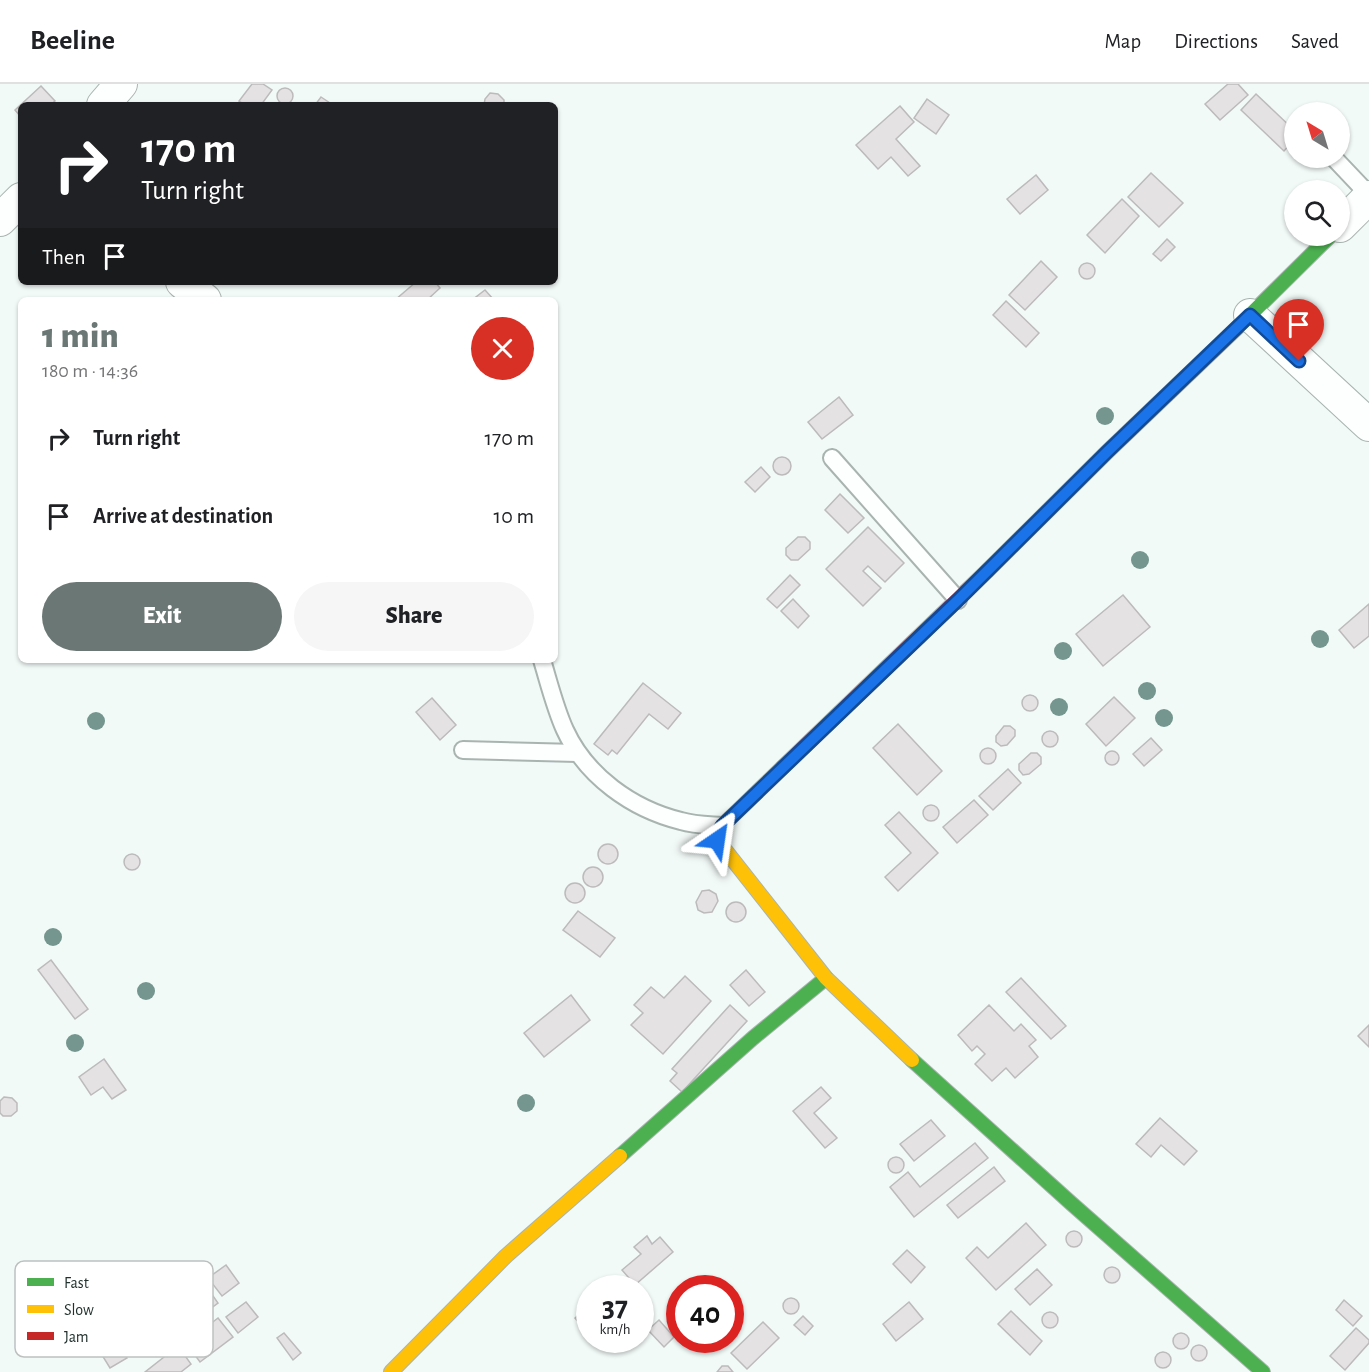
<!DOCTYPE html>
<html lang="en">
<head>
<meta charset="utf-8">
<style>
	:root { --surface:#fff; --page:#f6f6f6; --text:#202124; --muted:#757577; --line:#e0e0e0; --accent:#6a7774 }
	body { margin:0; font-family:"Alegreya Sans",sans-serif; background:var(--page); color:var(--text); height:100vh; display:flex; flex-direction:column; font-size:22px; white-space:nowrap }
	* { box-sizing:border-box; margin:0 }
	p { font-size:20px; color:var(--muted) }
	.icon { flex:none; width:33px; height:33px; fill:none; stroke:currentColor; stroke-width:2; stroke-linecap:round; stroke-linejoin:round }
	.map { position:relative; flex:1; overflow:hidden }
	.details { position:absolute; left:18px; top:213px; width:540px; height:366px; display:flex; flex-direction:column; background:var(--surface); border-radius:9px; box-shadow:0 2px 4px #0004 }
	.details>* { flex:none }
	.banner { position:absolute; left:18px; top:18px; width:540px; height:183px; border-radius:9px; box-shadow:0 2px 4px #0004; background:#202124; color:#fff; overflow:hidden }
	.needle { width:39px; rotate:322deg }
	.buttons { position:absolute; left:1284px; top:18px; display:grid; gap:12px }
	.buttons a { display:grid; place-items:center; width:66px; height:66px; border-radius:50%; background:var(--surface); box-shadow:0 2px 4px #0004; font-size:30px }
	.speed { position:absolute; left:576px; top:1191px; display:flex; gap:12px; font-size:30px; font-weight:700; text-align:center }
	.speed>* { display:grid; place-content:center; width:78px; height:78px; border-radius:50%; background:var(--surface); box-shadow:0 2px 4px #0004; line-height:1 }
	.speed small { font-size:15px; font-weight:400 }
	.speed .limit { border:9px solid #d22; background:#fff; color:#111 }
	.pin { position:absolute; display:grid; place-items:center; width:51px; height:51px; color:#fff; margin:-62px -26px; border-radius:50% 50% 50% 0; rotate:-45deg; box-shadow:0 0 6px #0007 }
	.pin .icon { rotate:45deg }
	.me { position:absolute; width:66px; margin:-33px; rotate:32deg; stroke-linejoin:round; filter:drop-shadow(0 0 4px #0008) }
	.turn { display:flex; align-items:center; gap:21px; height:126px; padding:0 24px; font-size:27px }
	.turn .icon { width:78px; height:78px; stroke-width:2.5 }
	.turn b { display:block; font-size:42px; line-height:51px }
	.then { display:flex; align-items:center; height:57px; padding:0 24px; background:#0003; gap:12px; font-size:22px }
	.round { display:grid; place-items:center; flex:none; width:63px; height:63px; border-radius:32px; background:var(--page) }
	.head { display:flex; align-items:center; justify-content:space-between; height:102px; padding:0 24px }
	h1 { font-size:36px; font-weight:800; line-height:45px; color:var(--accent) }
	.button { display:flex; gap:12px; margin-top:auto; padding:12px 24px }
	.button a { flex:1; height:69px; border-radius:36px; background:var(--accent); color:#fff; font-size:24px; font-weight:800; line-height:69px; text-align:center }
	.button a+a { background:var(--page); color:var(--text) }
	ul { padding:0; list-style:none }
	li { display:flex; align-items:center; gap:18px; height:78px; padding:0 24px }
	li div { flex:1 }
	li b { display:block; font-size:22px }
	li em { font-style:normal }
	header { display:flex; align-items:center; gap:36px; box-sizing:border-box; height:84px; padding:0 30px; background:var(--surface); border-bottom:2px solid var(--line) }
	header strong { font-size:28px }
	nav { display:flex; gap:33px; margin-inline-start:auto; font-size:21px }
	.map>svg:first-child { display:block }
</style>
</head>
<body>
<header>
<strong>Beeline</strong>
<nav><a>Map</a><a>Directions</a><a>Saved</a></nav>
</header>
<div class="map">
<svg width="1369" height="1288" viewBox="0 0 1369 1288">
	<rect width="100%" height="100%" fill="#f2faf8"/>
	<g fill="#e5e2e4" stroke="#bdbabc" stroke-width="1.5">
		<polygon points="252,0 263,0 272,6 261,21 245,21 239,17"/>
		<polygon points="1228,0 1238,0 1248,11 1220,36 1205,20"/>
		<polygon points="41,2 55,17 50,21 21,21 21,33 15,26"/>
		<circle cx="285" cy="12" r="8"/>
		<polygon points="490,9 498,10 504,16 504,21 484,21 485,15"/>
		<polygon points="1256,10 1294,46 1294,56 1284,67 1241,26"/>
		<polygon points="321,13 333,21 315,21"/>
		<polygon points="927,15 949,31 936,50 914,34"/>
		<polygon points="900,22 914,38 896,55 920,82 908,92 891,73 878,85 856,61"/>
		<polygon points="1151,89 1183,119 1159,143 1128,113"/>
		<polygon points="1036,91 1048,106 1020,130 1007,115"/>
		<polygon points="1122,115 1139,132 1105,169 1087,151"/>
		<polygon points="1167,155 1175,163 1161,177 1153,170"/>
		<polygon points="1041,177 1057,193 1025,226 1009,211"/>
		<circle cx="1087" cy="187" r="8"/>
		<polygon points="416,198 435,198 440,204 427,216 395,216"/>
		<polygon points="485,206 494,216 472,216"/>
		<polygon points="1006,217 1039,249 1026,263 993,231"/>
		<polygon points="839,313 853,331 822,355 808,338"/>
		<circle cx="782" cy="382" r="9"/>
		<polygon points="761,383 770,393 755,408 745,398"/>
		<polygon points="840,410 864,434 848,449 825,426"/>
		<polygon points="868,443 904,479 885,498 868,482 863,487 881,504 863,522 826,485"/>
		<polygon points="798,453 805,453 810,458 810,465 798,476 791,476 786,471 786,464"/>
		<polygon points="790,491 800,501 777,524 767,515"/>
		<polygon points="1123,511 1150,543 1103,582 1076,550"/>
		<polygon points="793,515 809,532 798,544 781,527"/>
		<polygon points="1369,520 1369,552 1354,564 1339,546"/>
		<polygon points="643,599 681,629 668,645 649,630 617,670 612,666 608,671 594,660"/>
		<circle cx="1030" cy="619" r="8"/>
		<polygon points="1114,613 1135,634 1106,662 1086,640"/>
		<polygon points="432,614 456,641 440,656 416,628"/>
		<polygon points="898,640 942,687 917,711 873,664"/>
		<polygon points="1004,642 1010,642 1015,646 1015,652 1007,661 1001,662 996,658 996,652"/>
		<circle cx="1050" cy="655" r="8"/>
		<polygon points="1151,654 1162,666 1144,682 1133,670"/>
		<circle cx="988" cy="672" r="8"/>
		<circle cx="1112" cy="674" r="7"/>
		<polygon points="1031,669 1037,669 1041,673 1041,680 1029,690 1023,691 1019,686 1019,680"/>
		<polygon points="1008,685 1021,699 993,726 979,712"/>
		<polygon points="974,716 988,731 957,759 943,743"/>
		<circle cx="931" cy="729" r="8"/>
		<polygon points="899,728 938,769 898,807 885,793 911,769 885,741"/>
		<circle cx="608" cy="770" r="10"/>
		<circle cx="132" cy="778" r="8"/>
		<circle cx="593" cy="793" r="10"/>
		<circle cx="575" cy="809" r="10"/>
		<polygon points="709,806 716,810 718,817 712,828 704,829 698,826 696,818 702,807"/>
		<circle cx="736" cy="828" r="10"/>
		<polygon points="578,827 615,854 600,873 563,846"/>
		<polygon points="51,876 88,925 75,935 38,886"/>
		<polygon points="746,886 765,908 749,922 730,901"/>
		<polygon points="685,892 711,917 663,970 631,941 643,929 634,921 651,903 664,914"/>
		<polygon points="1021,894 1066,942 1051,955 1006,908"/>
		<polygon points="571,911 590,936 544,973 524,949"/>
		<polygon points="730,921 747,937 682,1008 670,997 677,989 672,985"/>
		<polygon points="989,921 1014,947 1021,940 1036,956 1029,962 1038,973 1015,994 1006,984 992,997 975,980 985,970 977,962 972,967 958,951"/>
		<polygon points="1369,941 1369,963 1358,952"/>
		<polygon points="104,975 126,1006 112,1015 103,1003 91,1011 79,993"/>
		<polygon points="821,1003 831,1014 814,1029 837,1054 825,1064 793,1027"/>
		<polygon points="4,1013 12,1014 17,1019 17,1027 11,1032 3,1032 0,1029 0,1017"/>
		<polygon points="1160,1034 1197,1067 1184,1081 1161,1061 1151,1073 1136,1060"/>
		<polygon points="931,1036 945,1052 914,1077 900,1060"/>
		<polygon points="975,1059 988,1074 914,1133 890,1103 908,1088 920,1103"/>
		<circle cx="896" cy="1081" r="8"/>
		<polygon points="994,1083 1005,1097 958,1134 947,1121"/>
		<polygon points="1026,1139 1046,1161 996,1206 966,1174 977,1163 988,1174"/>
		<circle cx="1074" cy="1155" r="8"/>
		<polygon points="647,1152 652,1160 660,1153 673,1168 635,1201 622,1186 641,1170 634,1163"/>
		<polygon points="907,1166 925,1183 911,1199 893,1180"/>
		<polygon points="226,1181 239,1199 222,1212 208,1194"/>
		<circle cx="1112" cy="1191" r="8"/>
		<polygon points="1037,1185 1052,1201 1030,1221 1015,1205"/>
		<polygon points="206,1202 218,1219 198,1234 185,1217"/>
		<circle cx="791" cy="1222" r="8"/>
		<polygon points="1344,1216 1362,1232 1353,1242 1336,1226"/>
		<polygon points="246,1218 258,1233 238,1249 226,1233"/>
		<polygon points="909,1218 923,1235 896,1257 883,1240"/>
		<polygon points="590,1221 590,1246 587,1248 575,1234"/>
		<polygon points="1011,1227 1042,1257 1030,1271 998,1240"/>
		<circle cx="1050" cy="1236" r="8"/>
		<polygon points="803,1232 813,1242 805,1251 794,1241"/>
		<polygon points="218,1234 233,1253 200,1278 186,1259"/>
		<polygon points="659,1236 674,1253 664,1263 648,1246"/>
		<polygon points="763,1238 779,1254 747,1285 731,1269"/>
		<polygon points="1356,1244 1369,1256 1369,1259 1345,1286 1330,1272"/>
		<polygon points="284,1249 301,1269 293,1276 277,1254"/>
		<circle cx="1181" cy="1257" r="8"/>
		<polygon points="114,1252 127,1274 110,1284 97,1263"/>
		<circle cx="1199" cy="1269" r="8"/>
		<polygon points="178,1262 191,1280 181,1288 145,1288"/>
		<circle cx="1163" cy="1276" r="8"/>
		<polygon points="722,1282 728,1282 733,1288 717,1288"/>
	</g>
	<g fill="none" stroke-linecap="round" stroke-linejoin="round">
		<defs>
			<g id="lane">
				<polyline points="1334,74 1369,111"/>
				<polyline points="832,374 958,516"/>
				<path d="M542 576C549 599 555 624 565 646 586 692 632 725 681 737 694 741 708 741 722 742"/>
				<polyline points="463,666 577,669"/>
			</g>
			<g id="street">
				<polyline points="103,21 121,0"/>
				<polyline points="0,136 21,115"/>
				<polyline points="1340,142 1369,113"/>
				<polyline points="182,198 205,216"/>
				<polyline points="1250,231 1369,341"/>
			</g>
			<g id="fast">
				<polyline points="1240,241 1330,152"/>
				<polyline points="912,976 1072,1120 1263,1288"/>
				<polyline points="620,1072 753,954 826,894"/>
			</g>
			<g id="slow">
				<polyline points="987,487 1107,368 1240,241"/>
				<polyline points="783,683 722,742 718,749 718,757 826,894 912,976"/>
				<polyline points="391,1288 506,1172 620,1072"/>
			</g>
			<polyline id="jam" points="783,683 987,487"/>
		</defs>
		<use href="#lane" stroke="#a9b4b0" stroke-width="20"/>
		<use href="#street" stroke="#a9b4b0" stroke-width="34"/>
		<use href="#fast" stroke="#a9b4b0" stroke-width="16"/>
		<use href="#slow" stroke="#a9b4b0" stroke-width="16"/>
		<use href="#jam" stroke="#a9b4b0" stroke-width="16"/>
		<use href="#lane" stroke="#fdfefe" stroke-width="16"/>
		<use href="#street" stroke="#fdfefe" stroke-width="32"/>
		<use href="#fast" stroke="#4caf50" stroke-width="14"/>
		<use href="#slow" stroke="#ffc107" stroke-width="14"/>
		<use href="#jam" stroke="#c62828" stroke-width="14"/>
	</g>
	<g fill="#74968e">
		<circle cx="1105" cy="332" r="9"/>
		<circle cx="1140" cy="476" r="9"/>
		<circle cx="1320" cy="555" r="9"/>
		<circle cx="1063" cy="567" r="9"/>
		<circle cx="1147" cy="607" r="9"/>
		<circle cx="1059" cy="623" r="9"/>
		<circle cx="1164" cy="634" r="9"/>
		<circle cx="96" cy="637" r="9"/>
		<circle cx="53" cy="853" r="9"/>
		<circle cx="146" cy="907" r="9"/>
		<circle cx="75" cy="959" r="9"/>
		<circle cx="526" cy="1019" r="9"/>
	</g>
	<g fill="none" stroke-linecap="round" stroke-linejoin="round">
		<defs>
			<polyline id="route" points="717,756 717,749 722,742 958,516 1107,368 1250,231 1299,277"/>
		</defs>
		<use href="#route" stroke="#114b97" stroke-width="15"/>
		<use href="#route" stroke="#1a73e8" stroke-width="10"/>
	</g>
	<rect x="15" y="1177" width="198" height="96" rx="9" fill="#fff" stroke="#bcc1c0" stroke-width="1.5"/>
	<rect x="27" y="1194" width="27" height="8" fill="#4caf50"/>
	<rect x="27" y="1221" width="27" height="8" fill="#ffc107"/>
	<rect x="27" y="1248" width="27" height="8" fill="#c62828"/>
	<g font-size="16" fill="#21312d">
		<text x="64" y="1204">Fast</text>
		<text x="64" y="1231">Slow</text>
		<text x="64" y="1258">Jam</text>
	</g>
</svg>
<div class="buttons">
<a><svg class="needle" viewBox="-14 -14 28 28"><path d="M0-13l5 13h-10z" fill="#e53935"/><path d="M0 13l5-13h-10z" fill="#757577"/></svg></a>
<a><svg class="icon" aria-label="search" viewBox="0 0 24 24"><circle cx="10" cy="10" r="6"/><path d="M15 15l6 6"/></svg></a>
</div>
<div class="speed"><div>37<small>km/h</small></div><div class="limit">40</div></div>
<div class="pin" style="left:1299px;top:277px;background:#d93025"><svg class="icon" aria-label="arrive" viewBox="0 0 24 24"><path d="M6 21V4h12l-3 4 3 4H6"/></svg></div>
<svg class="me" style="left:717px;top:756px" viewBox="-20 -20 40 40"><path d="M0-17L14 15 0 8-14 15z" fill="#1a73e8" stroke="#fff" stroke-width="4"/></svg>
<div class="banner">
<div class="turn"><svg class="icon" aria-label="right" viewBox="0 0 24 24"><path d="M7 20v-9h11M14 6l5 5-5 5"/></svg><div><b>170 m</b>Turn right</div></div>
<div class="then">Then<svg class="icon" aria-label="arrive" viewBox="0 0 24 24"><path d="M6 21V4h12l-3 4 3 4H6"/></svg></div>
</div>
<section class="details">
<div class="head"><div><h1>1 min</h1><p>180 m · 14:36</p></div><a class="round" style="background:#d93025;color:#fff"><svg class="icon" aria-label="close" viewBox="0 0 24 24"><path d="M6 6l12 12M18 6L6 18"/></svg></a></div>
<ul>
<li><svg class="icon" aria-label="right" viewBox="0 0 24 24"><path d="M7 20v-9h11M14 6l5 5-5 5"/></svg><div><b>Turn right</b></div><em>170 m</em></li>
<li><svg class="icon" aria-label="arrive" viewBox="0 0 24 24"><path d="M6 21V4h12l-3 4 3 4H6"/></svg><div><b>Arrive at destination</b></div><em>10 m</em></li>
</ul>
<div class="button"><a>Exit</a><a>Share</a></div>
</section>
</div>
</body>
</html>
